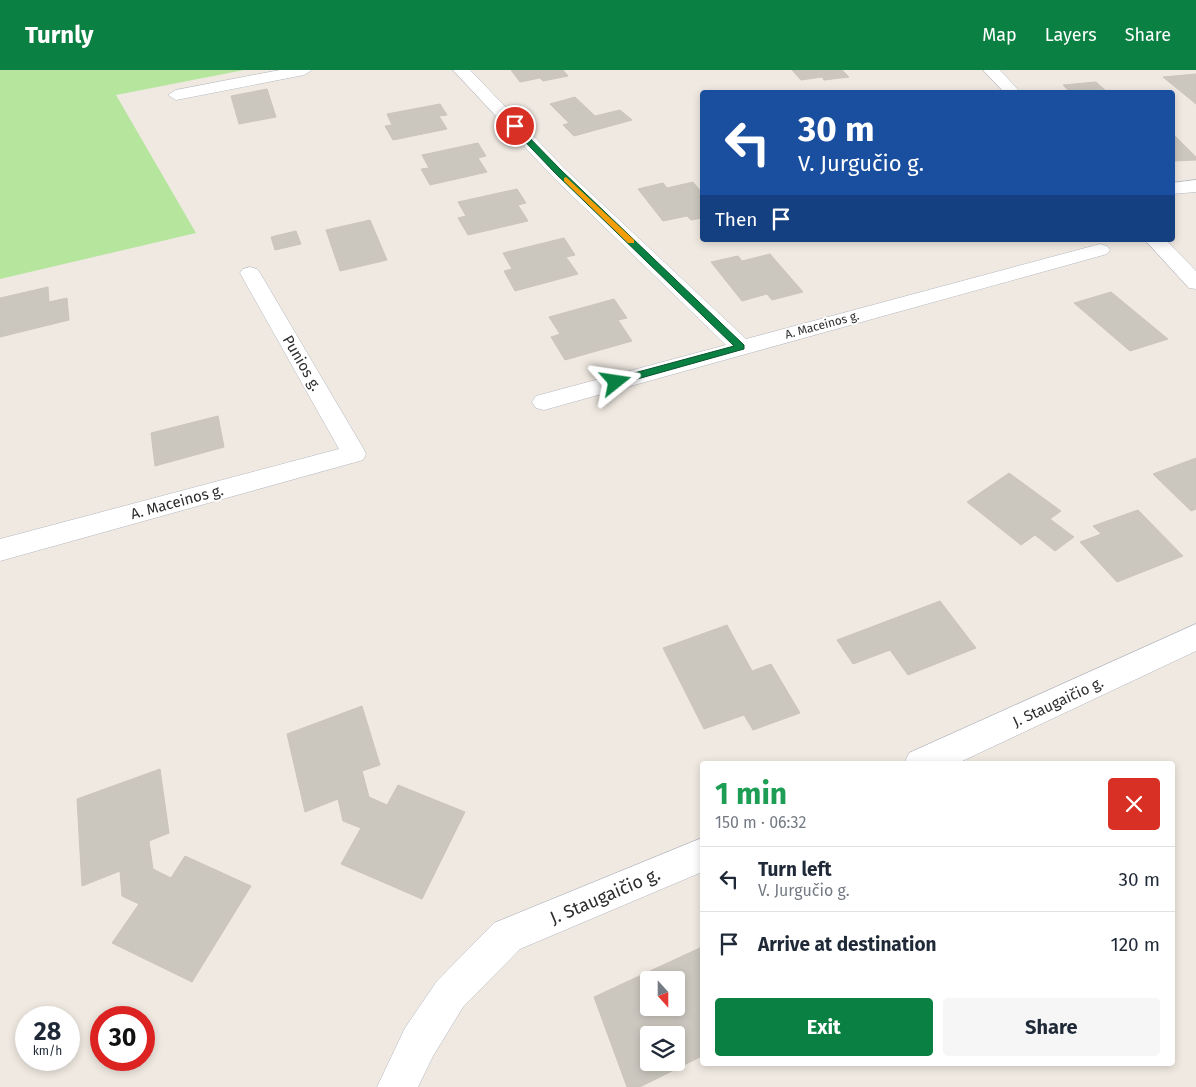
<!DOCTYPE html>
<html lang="en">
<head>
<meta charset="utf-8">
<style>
	:root { --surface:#fff; --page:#f6f6f7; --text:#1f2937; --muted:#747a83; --line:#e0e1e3; --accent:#0b8043 }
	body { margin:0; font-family:"Fira Sans",sans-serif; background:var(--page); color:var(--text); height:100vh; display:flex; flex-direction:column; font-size:19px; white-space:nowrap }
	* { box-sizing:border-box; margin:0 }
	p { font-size:16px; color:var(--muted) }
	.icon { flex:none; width:28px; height:28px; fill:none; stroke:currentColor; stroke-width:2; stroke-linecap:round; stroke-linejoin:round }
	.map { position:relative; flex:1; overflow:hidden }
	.drawer { position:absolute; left:700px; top:691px; width:475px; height:305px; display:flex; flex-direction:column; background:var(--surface); border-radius:5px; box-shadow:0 2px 8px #0003 }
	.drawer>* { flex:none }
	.top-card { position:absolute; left:700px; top:20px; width:475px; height:152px; border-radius:5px; box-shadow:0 2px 8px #0003; background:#1a4fa0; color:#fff; overflow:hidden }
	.needle { width:32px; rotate:159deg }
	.buttons { position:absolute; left:640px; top:901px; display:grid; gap:10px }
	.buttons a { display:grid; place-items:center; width:45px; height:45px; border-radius:5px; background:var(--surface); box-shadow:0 2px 8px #0003; font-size:25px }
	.speed { position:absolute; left:15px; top:936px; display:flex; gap:10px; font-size:25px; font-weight:700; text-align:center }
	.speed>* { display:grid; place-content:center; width:65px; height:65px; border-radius:50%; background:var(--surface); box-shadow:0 2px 8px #0003; line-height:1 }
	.speed small { font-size:12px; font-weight:400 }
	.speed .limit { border:8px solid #d22; background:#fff; color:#111 }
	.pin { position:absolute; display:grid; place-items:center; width:42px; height:42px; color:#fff; margin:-21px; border:2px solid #fff; border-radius:50%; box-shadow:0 1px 5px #0007 }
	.me { position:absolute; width:55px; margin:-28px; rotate:75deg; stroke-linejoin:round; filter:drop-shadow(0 0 4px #0008) }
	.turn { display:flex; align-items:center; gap:18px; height:105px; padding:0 15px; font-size:22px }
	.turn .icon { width:65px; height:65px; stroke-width:2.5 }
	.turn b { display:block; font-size:35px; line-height:42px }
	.then { display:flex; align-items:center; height:48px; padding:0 15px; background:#0003; gap:10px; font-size:19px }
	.round { display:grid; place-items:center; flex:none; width:52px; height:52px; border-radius:5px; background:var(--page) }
	.overview { display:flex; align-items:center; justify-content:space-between; height:85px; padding:0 15px }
	h1 { font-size:30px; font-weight:700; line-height:38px; color:#1e9e55 }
	.cta { display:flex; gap:10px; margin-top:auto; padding:10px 15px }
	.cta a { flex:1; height:58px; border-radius:5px; background:var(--accent); color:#fff; font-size:20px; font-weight:700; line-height:58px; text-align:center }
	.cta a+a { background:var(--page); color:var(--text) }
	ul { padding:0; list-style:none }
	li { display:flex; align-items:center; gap:15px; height:65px; padding:0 15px; border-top:1px solid var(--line) }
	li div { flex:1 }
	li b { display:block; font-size:19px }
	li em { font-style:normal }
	header { display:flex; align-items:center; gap:30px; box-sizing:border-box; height:70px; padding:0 25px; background:var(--accent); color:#fff }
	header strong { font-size:24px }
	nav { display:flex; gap:28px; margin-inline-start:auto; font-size:18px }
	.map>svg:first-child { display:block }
</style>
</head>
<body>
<header>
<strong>Turnly</strong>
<nav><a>Map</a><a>Layers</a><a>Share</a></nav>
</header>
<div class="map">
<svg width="1196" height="1017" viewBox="0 0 1196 1017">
	<rect width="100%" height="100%" fill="#efe9e1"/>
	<polygon fill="#b6e59e" points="0,0 244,0 116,25 196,163 0,209"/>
	<g fill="#cbc7bf" stroke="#cbc5ba" fill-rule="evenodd">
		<polygon points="511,0 563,0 568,6 543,11 540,8 520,12"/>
		<polygon points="792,0 842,0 849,7 824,10 822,7 801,10"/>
		<polygon points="1196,4 1196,34 1163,7"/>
		<polygon points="1096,12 1107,22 1070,22 1063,15"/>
		<polygon points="267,19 276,47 239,54 231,26"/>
		<polygon points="575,27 595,46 620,40 632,50 574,66 563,55 569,53 550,34"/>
		<polygon points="440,34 447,45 439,46 447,59 393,70 385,56 392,55 387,44"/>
		<polygon points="1173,64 1196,87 1196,90 1172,91"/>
		<polygon points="478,73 486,86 478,88 487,102 430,115 421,99 429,98 422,85"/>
		<polygon points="693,112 702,123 702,148 691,150 687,146 663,151 638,119 663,113 667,118"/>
		<polygon points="517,119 526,133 518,135 528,151 468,165 458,148 466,146 458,132"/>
		<polygon points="370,150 387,190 340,201 326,160"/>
		<polygon points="296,161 301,174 275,180 271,167"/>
		<polygon points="564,168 575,185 566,187 578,204 515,221 504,201 512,199 503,183"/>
		<polygon points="770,184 803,222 772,230 767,224 742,231 711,192 738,186 742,191"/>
		<polygon points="48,217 49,232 67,228 69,250 0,267 0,228"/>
		<polygon points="1111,222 1168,269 1130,281 1074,233"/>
		<polygon points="614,229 627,248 618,250 632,271 565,290 551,267 560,264 549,247"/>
		<polygon points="218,346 224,377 155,396 151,363"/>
		<polygon points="1196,388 1196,439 1191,441 1153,404"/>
		<polygon points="1009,403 1061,441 1050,449 1074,467 1055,481 1035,465 1021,475 967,432"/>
		<polygon points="1138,440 1183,486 1117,512 1080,472 1101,464 1093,456"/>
		<polygon points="940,531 976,578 908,605 890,580 853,594 837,570"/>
		<polygon points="727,555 752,601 771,594 800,643 753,660 744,645 704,659 663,578"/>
		<polygon points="362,636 380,695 362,701 369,727 387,735 398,715 465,742 422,829 341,794 361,758 343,751 338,729 305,742 287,664"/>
		<polygon points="160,699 169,763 149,771 153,799 171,808 185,786 251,816 192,912 112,873 139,834 122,826 120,801 82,816 77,729"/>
		<path d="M702 877V986L640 1017H627L594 927ZM649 910H676V938H649ZM649 965H676V992H649Z"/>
	</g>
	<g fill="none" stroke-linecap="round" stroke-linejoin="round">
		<defs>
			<g id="minor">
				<polygon points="280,0 312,0 304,5 176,30 168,25 176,20"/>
				<polygon points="453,0 470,0 564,98 746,269 1100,174 1107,176 1110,180 1107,184 544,340 536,338 532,332 536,326 726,275 552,106"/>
				<polygon points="983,0 1000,0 1020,22 1004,22"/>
				<polygon points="1196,110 1196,122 1172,124 1172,113"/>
				<polygon points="1145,170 1166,170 1196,201 1196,219 1189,218"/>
				<polygon points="250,197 257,199 260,203 363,378 366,384 363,390 0,491 0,469 339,379 240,203 243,199"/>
				<polygon points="1196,554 1196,581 956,694 904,694 909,683"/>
				<polygon points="702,768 702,802 520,879 463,937 433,986 418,1017 377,1017 405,958 437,911 494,853"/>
			</g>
		</defs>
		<use href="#minor" stroke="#b4b7c1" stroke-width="1"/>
		<use href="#minor" fill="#fff" fill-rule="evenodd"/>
	</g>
	<polygon fill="#0b8043" stroke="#07532c" points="512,55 517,55 561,100 744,275 744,279 616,315 612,314 612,309 734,276 555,103 512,58"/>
	<polygon fill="#f59e0b" points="566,107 634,170 634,173 628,173 564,111 564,108"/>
	<g text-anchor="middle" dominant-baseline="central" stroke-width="4" stroke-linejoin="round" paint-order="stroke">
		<g font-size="12" fill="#2e2e2e" stroke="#fff">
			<text transform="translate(822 255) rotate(-15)">A. Maceinos g.</text>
		</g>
		<g font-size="15" fill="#2e2e2e" stroke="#fff">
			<text transform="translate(302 293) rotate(60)">Punios g.</text>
			<text transform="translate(177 432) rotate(-15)">A. Maceinos g.</text>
			<text transform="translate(1058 632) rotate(-25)">J. Staugaičio g.</text>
		</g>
		<g font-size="18" fill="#2e2e2e" stroke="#fff">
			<text transform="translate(605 826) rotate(-23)">J. Staugaičio g.</text>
		</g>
	</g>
</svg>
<div class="buttons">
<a><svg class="needle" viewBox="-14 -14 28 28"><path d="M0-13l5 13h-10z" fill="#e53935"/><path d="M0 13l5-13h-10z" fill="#747a83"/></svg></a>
<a><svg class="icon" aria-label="layers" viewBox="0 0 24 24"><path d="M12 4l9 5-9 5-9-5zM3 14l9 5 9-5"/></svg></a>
</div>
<div class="speed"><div>28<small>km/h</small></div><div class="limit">30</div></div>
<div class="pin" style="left:515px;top:56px;background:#d93025"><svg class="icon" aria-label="arrive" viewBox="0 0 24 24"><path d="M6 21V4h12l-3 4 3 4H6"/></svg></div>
<svg class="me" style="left:616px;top:312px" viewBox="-20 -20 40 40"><path d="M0-17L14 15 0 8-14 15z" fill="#0b8043" stroke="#fff" stroke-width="4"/></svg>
<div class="top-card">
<div class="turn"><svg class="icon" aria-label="left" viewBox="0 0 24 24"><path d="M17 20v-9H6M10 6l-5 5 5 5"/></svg><div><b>30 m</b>V. Jurgučio g.</div></div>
<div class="then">Then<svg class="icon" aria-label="arrive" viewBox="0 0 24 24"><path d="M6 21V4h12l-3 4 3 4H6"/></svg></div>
</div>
<section class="drawer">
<div class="overview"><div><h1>1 min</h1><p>150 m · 06:32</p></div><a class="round" style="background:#d93025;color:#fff"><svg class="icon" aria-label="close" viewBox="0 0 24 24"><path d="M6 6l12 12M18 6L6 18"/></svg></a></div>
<ul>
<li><svg class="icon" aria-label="left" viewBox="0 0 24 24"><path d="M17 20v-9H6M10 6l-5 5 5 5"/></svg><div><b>Turn left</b><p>V. Jurgučio g.</p></div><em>30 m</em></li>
<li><svg class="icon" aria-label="arrive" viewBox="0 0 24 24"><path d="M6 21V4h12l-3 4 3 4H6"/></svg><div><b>Arrive at destination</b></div><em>120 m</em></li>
</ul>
<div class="cta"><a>Exit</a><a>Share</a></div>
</section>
</div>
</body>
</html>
